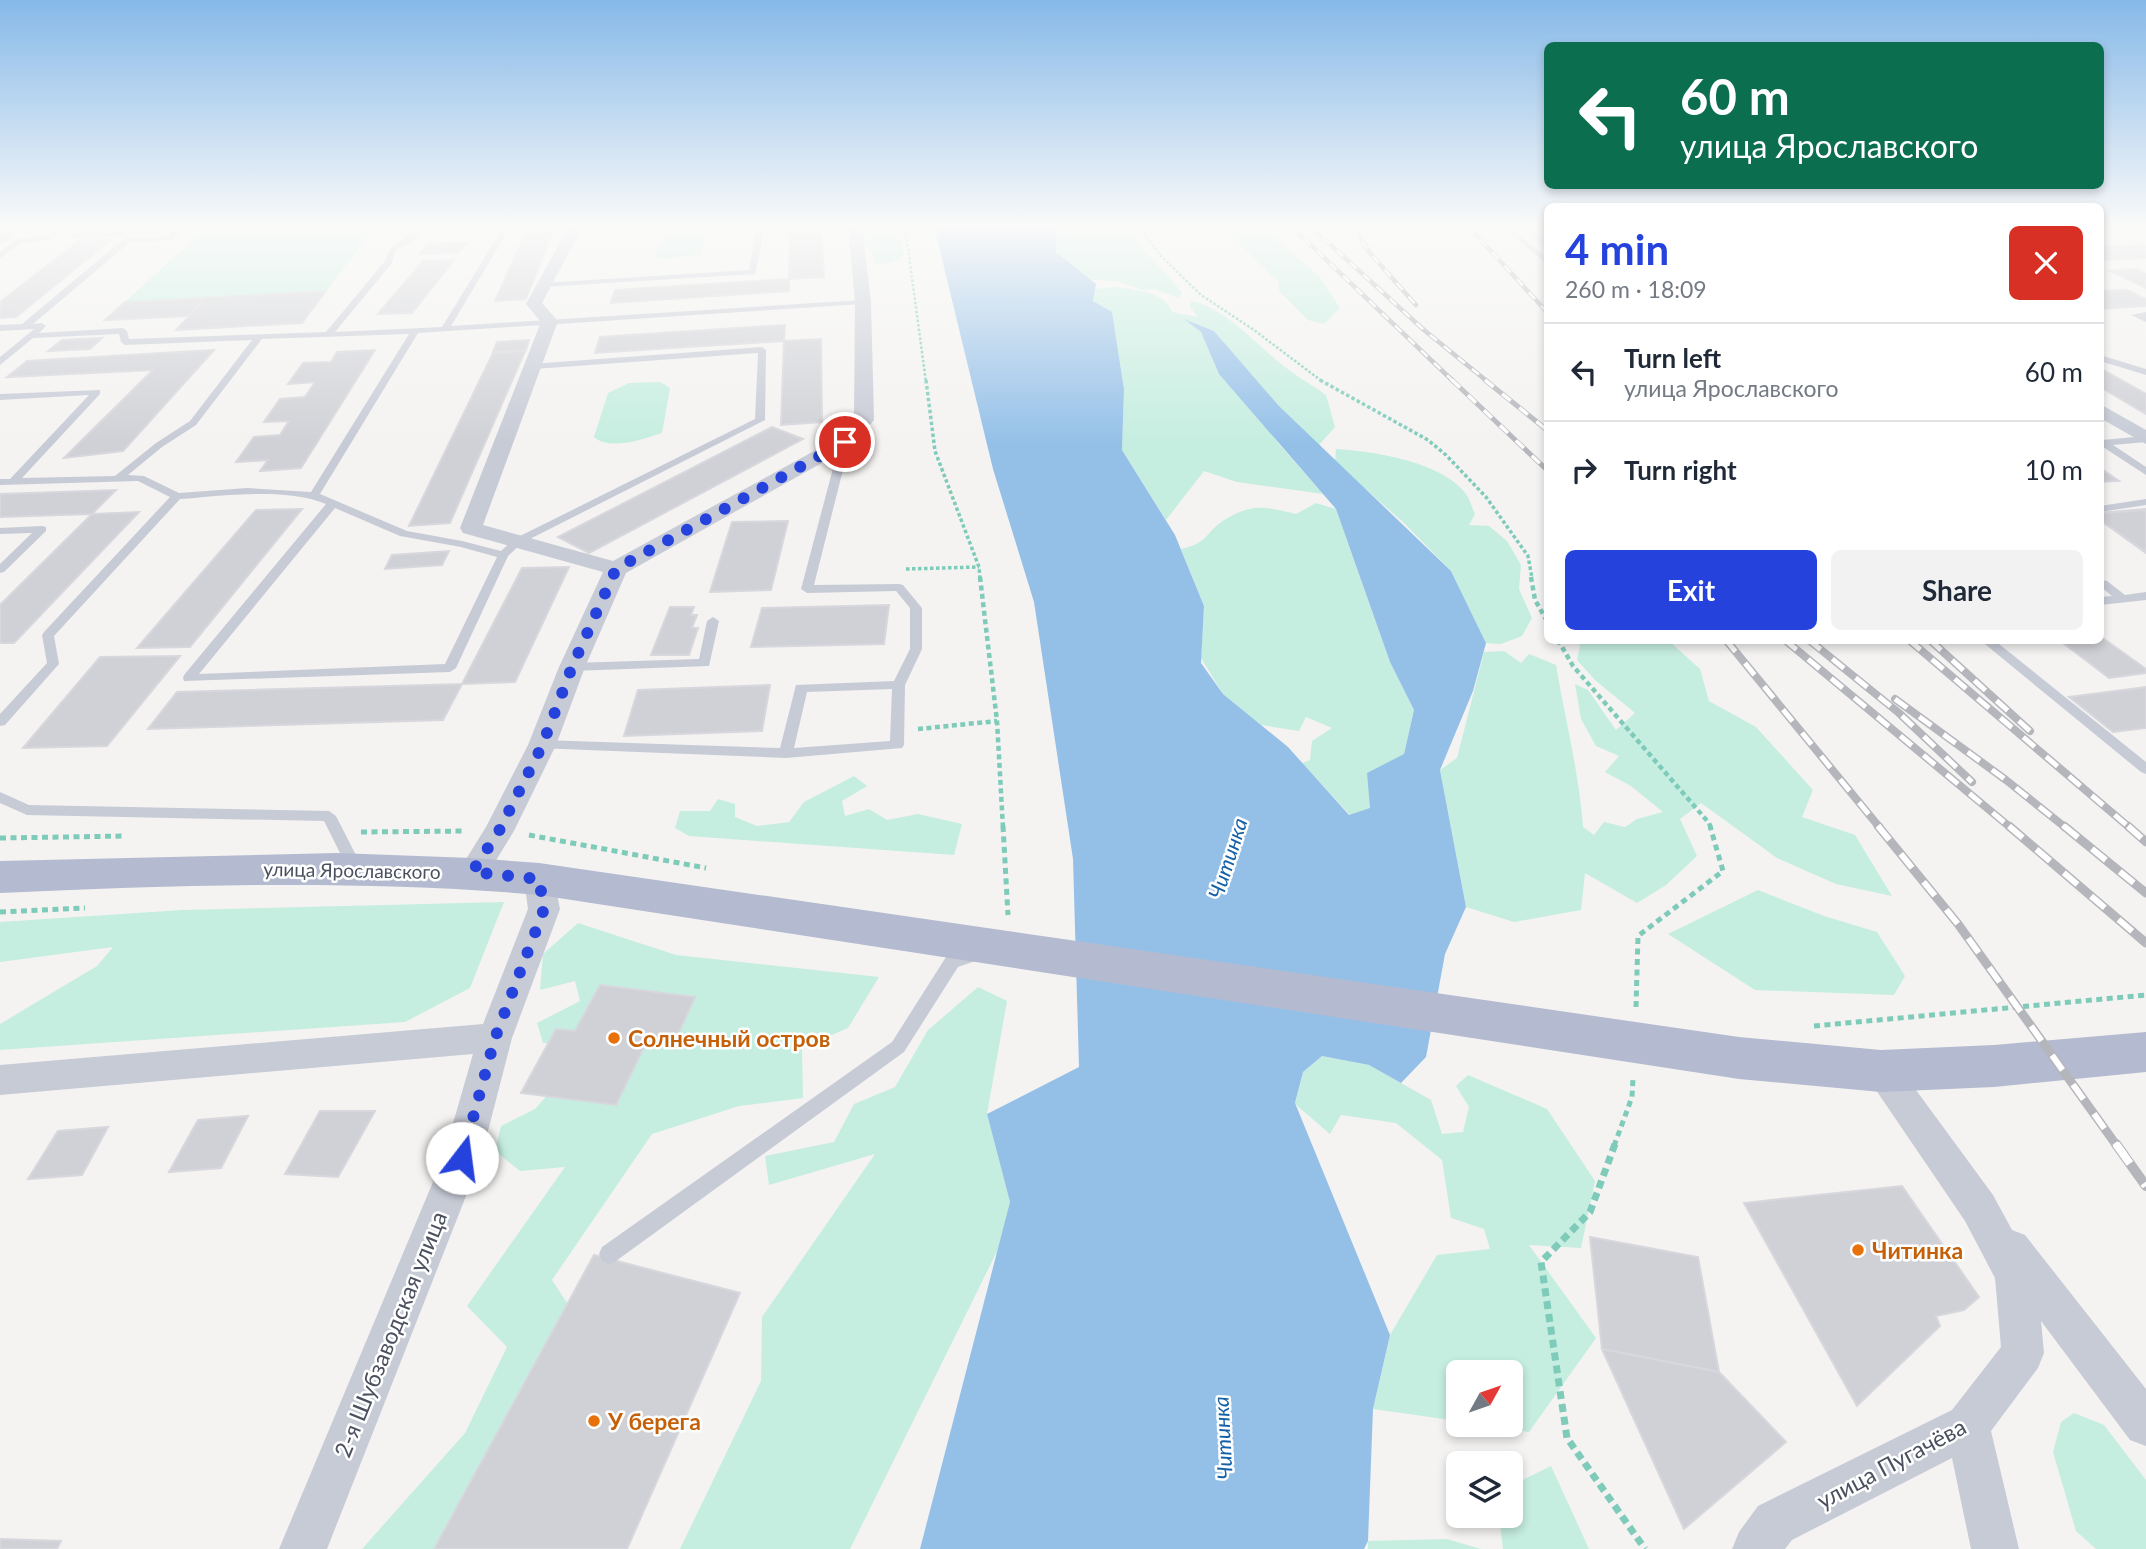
<!DOCTYPE html>
<html lang="en">
<head>
<meta charset="utf-8">
<style>
	:root { --surface:#fff; --page:#f2f2f3; --text:#1f2937; --muted:#747a83; --line:#e0e1e3; --accent:#2543dc }
	body { margin:0; font-family:Lato,sans-serif; background:var(--page); color:var(--text); height:100vh; display:flex; flex-direction:column; font-size:26px; white-space:nowrap }
	* { box-sizing:border-box; margin:0 }
	p { font-size:23px; color:var(--muted) }
	.icon { flex:none; width:38px; height:38px; fill:none; stroke:currentColor; stroke-width:2; stroke-linecap:round; stroke-linejoin:round }
	.map { position:relative; flex:1; overflow:hidden }
	.side { position:absolute; left:1544px; top:203px; width:560px; height:441px; display:flex; flex-direction:column; background:var(--surface); border-radius:10px; box-shadow:0 4px 10px #0003 }
	.side>* { flex:none }
	.guide { position:absolute; left:1544px; top:42px; width:560px; height:147px; border-radius:10px; box-shadow:0 4px 10px #0003; background:#0b6e4f; color:#fff; overflow:hidden }
	.needle { width:46px; rotate:50deg }
	.fabs { position:absolute; left:1446px; top:1360px; display:grid; gap:14px }
	.fabs a { display:grid; place-items:center; width:77px; height:77px; border-radius:10px; background:var(--surface); box-shadow:0 4px 10px #0003; font-size:35px }
	.pin { position:absolute; display:grid; place-items:center; width:60px; height:60px; color:#fff; margin:-30px; border:4px solid #fff; border-radius:50%; box-shadow:0 2px 7px #0007 }
	.me { position:absolute; width:77px; margin:-38px; rotate:15deg; stroke-linejoin:round; filter:drop-shadow(0 0 5px #0008) }
	.turn { display:flex; align-items:center; gap:24px; height:147px; padding:0 21px; font-size:32px }
	.turn .icon { width:91px; height:91px; stroke-width:2.5 }
	.turn b { display:block; font-size:49px; line-height:60px }
	.round { display:grid; place-items:center; flex:none; width:74px; height:74px; border-radius:10px; background:var(--page) }
	.summary { display:flex; align-items:center; justify-content:space-between; height:119px; padding:0 21px }
	h1 { font-size:42px; font-weight:700; line-height:52px; color:var(--accent) }
	.cta { display:flex; gap:14px; margin-top:auto; padding:14px 21px }
	.cta a { flex:1; height:80px; border-radius:10px; background:var(--accent); color:#fff; font-size:28px; font-weight:700; line-height:80px; text-align:center }
	.cta a+a { background:var(--page); color:var(--text) }
	ul { padding:0; list-style:none }
	li { display:flex; align-items:center; gap:21px; height:98px; padding:0 21px; border-top:2px solid var(--line) }
	li div { flex:1 }
	li b { display:block; font-size:26px }
	li em { font-style:normal }
	.map>svg:first-child { display:block }
</style>
</head>
<body>
<div class="map">
<svg width="2146" height="1549" viewBox="0 0 2146 1549">
	<rect width="100%" height="100%" fill="#f4f3f2"/>
	<g fill="#c5eee0">
		<polygon points="208,226 376,226 326,291 125,302"/>
		<polygon points="668,226 709,226 700,255 662,259 655,256"/>
		<path d="M1057 226H1130C1141 253 1165 269 1182 293L1178 298 1155 289 1143 290 1116 281 1091 280 1056 252Z"/>
		<polygon points="1220,226 1266,226 1269,233 1318,275 1340,308 1324,324 1308,320 1279,291 1279,282"/>
		<polygon points="885,227 889,236 901,239 904,256 891,263 875,264 870,247 863,245 863,241 872,238 867,231"/>
		<path d="M1117 287C1137 291 1165 291 1172 312L1198 317 1190 307 1191 301C1224 307 1255 343 1280 363 1294 375 1311 384 1326 395L1335 427 1318 446 1279 406 1214 331 1187 321 1201 332 1209 349 1279 444 1323 494 1237 482 1204 471 1166 520 1122 450 1124 389 1112 312 1093 301 1095 289Z"/>
		<path d="M660 382 670 388 662 433C644 439 610 451 594 437L608 393 629 383Z"/>
		<path d="M1336 449C1373 451 1443 462 1466 494 1470 499 1472 508 1475 514L1469 525 1489 526 1507 541 1521 565 1519 589 1532 618 1522 636 1501 644 1486 643 1451 571 1404 523 1335 462Z"/>
		<path d="M1316 503 1336 509 1390 662 1414 710 1404 754 1370 809 1350 815 1302 763 1310 760 1312 741 1332 728 1306 717 1299 731 1261 725 1223 694 1201 658 1204 606 1181 549C1210 543 1205 531 1226 519 1252 503 1269 507 1296 514Z"/>
		<path d="M1576 641H1669L1700 669 1709 701 1756 727 1813 790 1802 817 1855 835 1892 896 1836 884 1777 858 1701 803 1680 819 1697 856 1666 885 1637 903 1585 873 1581 910 1514 922 1466 907 1440 770 1457 758 1484 652 1504 651 1521 663 1529 654 1556 665C1565 719 1579 772 1583 827L1594 835 1604 822 1625 827 1637 819 1663 812 1631 786 1605 772 1619 756 1596 746 1581 719 1575 684 1588 690 1616 730 1635 713 1595 680 1577 660 1580 646Z"/>
		<polygon points="854,776 867,786 842,801 845,816 869,809 887,820 918,814 962,824 954,855 689,836 675,828 680,811 710,811 718,799 735,804 735,817 757,826 789,822 804,802"/>
		<polygon points="1758,890 1824,916 1877,932 1905,976 1894,995 1755,990 1668,934"/>
		<polygon points="504,902 470,988 405,1022 0,1050 0,1024 97,966 113,947 0,962 0,922 182,910"/>
		<polygon points="578,923 676,955 879,977 848,1028 802,1048 803,1098 739,1106 652,1134 552,1280 577,1318 453,1549 362,1549 465,1433 507,1347 467,1306 565,1167 520,1171 495,1151 501,1126 535,1109 566,1074 572,1044 543,1043 537,1023 580,1001 575,981 540,990 543,954"/>
		<polygon points="978,987 1007,1001 987,1114 1014,1217 850,1549 680,1549 761,1381 762,1317 875,1154 769,1185 765,1156 834,1142 854,1104 895,1087 928,1030"/>
		<polygon points="1322,1056 1369,1065 1431,1100 1442,1134 1463,1132 1469,1107 1456,1086 1468,1075 1547,1109 1595,1181 1581,1248 1529,1245 1596,1338 1529,1432 1479,1425 1510,1424 1510,1372 1458,1372 1458,1421 1373,1409 1390,1335 1437,1255 1490,1249 1484,1229 1451,1218 1442,1160 1396,1123 1341,1115 1330,1134 1295,1104 1303,1072"/>
		<polygon points="2074,1413 2104,1425 2146,1480 2146,1549 2096,1549 2076,1531 2053,1452 2061,1422"/>
		<polygon points="1551,1466 1589,1549 1503,1549 1499,1516 1510,1516 1510,1486"/>
		<polygon points="1447,1539 1481,1549 1368,1549 1368,1541"/>
	</g>
	<polygon fill="#94c0e8" points="934,226 1057,226 1056,252 1096,284 1093,301 1112,312 1124,389 1122,450 1175,535 1204,606 1201,663 1223,694 1288,747 1349,815 1370,808 1367,773 1404,754 1414,710 1390,662 1336,509 1219,374 1201,332 1184,319 1214,331 1279,406 1451,571 1486,643 1473,691 1440,770 1466,907 1445,954 1426,1057 1401,1083 1369,1065 1322,1056 1303,1072 1295,1103 1390,1335 1373,1409 1368,1541 1364,1549 920,1549 1010,1202 987,1114 1079,1067 1073,859 1034,602 993,469"/>
	<g fill="#d0d1d6" stroke="#d7d7dd" stroke-width="2">
		<polygon points="84,226 164,226 155,233 69,237"/>
		<polygon points="529,226 555,226 526,299 495,301"/>
		<polygon points="790,226 821,226 824,277 789,279"/>
		<polygon points="1525,227 1547,227 1547,244 1540,244"/>
		<polygon points="22,229 3,243 0,243 0,230"/>
		<polygon points="112,239 16,317 0,318 0,302 79,241"/>
		<polygon points="467,243 458,253 420,254 429,244"/>
		<polygon points="2143,245 2146,246 2146,258 2100,260 2100,247"/>
		<polygon points="454,260 412,313 378,314 423,261"/>
		<polygon points="2136,269 2146,274 2146,288 2110,271"/>
		<polygon points="789,279 789,291 611,303 615,290"/>
		<polygon points="2127,290 2146,299 2146,306 2100,309 2100,291"/>
		<polygon points="326,291 302,323 176,330 206,298"/>
		<polygon points="206,298 188,316 105,320 125,302"/>
		<polygon points="785,325 784,341 595,353 600,337"/>
		<polygon points="102,338 90,349 48,351 62,340"/>
		<polygon points="821,339 822,422 781,425 784,341"/>
		<polygon points="529,340 526,350 493,352 497,342"/>
		<polygon points="214,350 123,451 64,458 153,370 7,377 27,361"/>
		<polygon points="375,350 301,468 260,471 268,460 236,462 254,437 280,435 289,421 264,422 280,399 305,397 315,382 288,384 303,363 331,362 337,352"/>
		<polygon points="525,351 450,523 409,526 493,353"/>
		<polygon points="2100,368 2146,394 2146,414 2100,387"/>
		<polygon points="772,427 803,439 589,553 558,537"/>
		<polygon points="2100,468 2119,481 2100,482"/>
		<polygon points="116,490 92,514 0,517 0,494"/>
		<polygon points="302,509 190,647 137,648 256,510"/>
		<polygon points="2146,509 2146,553 2100,520 2100,513"/>
		<polygon points="2146,510 2146,552 2100,520 2100,513"/>
		<polygon points="139,512 14,643 0,643 0,605 92,514"/>
		<polygon points="788,521 771,590 710,592 732,522"/>
		<polygon points="449,551 442,565 385,569 392,555"/>
		<polygon points="569,567 515,682 462,684 522,568"/>
		<polygon points="889,605 884,644 751,647 762,608"/>
		<polygon points="670,607 694,607 691,615 697,615 692,628 698,628 689,655 651,655"/>
		<polygon points="2100,636 2146,669 2146,673 2109,678 2059,640 2100,640"/>
		<polygon points="180,656 107,746 23,748 100,657"/>
		<polygon points="462,684 443,720 148,729 177,692"/>
		<polygon points="770,685 762,731 624,736 638,690"/>
		<polygon points="2146,687 2146,728 2113,732 2069,697"/>
		<polygon points="600,985 695,997 672,1048 645,1045 616,1105 521,1093 556,1029 575,1031"/>
		<polygon points="320,1111 375,1111 338,1177 285,1174"/>
		<polygon points="248,1116 221,1168 169,1172 198,1120"/>
		<polygon points="108,1127 82,1175 28,1179 58,1131"/>
		<polygon points="1902,1186 1979,1297 1964,1310 1936,1316 1940,1326 1857,1406 1744,1203"/>
		<polygon points="1590,1237 1698,1257 1719,1372 1602,1349"/>
		<polygon points="594,1255 740,1293 627,1549 434,1549"/>
		<polygon points="1602,1349 1719,1372 1786,1442 1684,1529"/>
		<polygon points="0,1539 61,1541 57,1549 0,1549"/>
	</g>
	<g fill="none" stroke-linecap="round" stroke-linejoin="round">
		<g stroke="#7ecbba" stroke-width="2.5" stroke-dasharray="2.5 2" stroke-linecap="butt">
			<polyline points="905,226 926,382"/>
			<polyline points="1139,226 1160,255 1201,295 1254,330 1323,382"/>
		</g>
		<g stroke="#7ecbba" stroke-width="3.5" stroke-dasharray="3.5 2.5" stroke-linecap="butt">
			<polyline points="926,380 935,451 979,567 980,578"/>
			<polyline points="1320,380 1428,440 1446,455 1486,497 1528,556 1532,578"/>
			<polyline points="906,569 979,567"/>
		</g>
		<g stroke="#7ecbba" stroke-width="4.5" stroke-dasharray="5 3.5" stroke-linecap="butt">
			<polyline points="980,577 997,721 1003,828"/>
			<polyline points="1531,577 1535,600 1547,621"/>
			<polyline points="1558,640 1573,666 1709,823 1711,828"/>
			<polyline points="918,729 997,721"/>
		</g>
		<g stroke="#7ecbba" stroke-width="5" stroke-dasharray="6 4.5" stroke-linecap="butt">
			<polyline points="1003,826 1008,915"/>
			<polyline points="361,832 465,831"/>
			<polyline points="529,835 706,868"/>
			<polyline points="0,838 125,836"/>
			<polyline points="0,912 85,908"/>
			<polyline points="1636,1007 1638,936 1723,871 1710,826"/>
			<polyline points="1814,1026 2146,995"/>
			<polyline points="1614,1146 1632,1097 1633,1079"/>
		</g>
		<polyline stroke="#7ecbba" stroke-width="7" stroke-dasharray="8 5" stroke-linecap="butt" points="1615,1144 1590,1212 1541,1262 1567,1438 1645,1549"/>
		<g fill="#c7cbd6" fill-rule="evenodd">
			<polygon points="60,226 68,226 52,239 20,244 0,258 0,252 15,240 47,235"/>
			<path d="M179 226H187L172 240 130 242 33 324 42 323 46 326 39 333 123 328 127 331 129 339 326 332 385 261C391 241 405 243 416 226H423L416 239 395 251 392 263 335 332 442 327 504 226H511L451 326 863 300 867 302 863 304 418 333 320 494 407 531 462 541 501 551 514 539 755 419 758 353 534 369 530 366 531 364 762 347 766 350 765 420 522 543 508 556 456 668 450 672 184 681 183 678 184 675 326 504C287 487 222 496 180 499L54 636 59 664 5 725 0 726V714L47 663 42 635 44 632 170 497 138 481 0 485V479H10L89 395 0 400V394L100 390V394L22 478 115 476 156 443 190 421 252 340 125 345 121 342 119 334 33 338 0 365V357L34 329 0 331V325L22 324 125 238 167 236ZM409 334 311 492 247 488 179 493 144 476 128 475 162 447 196 425 262 339ZM335 508 400 536 461 547 497 557 445 664 199 674Z"/>
			<polygon points="757,226 765,226 755,274 543,287 539,285 543,283 749,270"/>
			<polygon points="1500,226 1508,226 1547,258 1547,264"/>
			<polygon points="2146,312 2146,322 2131,315"/>
			<polygon points="2100,355 2146,369 2146,375 2100,361"/>
			<polygon points="2146,436 2146,442 2113,445 2146,467 2146,475 2100,445 2102,440"/>
			<path d="M845 439 850 442 814 585 899 584 903 585 922 608V649L905 685 904 745 902 748 786 758 537 748 535 745 542 740 780 748 796 685 894 681 910 649V608L896 591 807 593 801 589 840 442ZM892 689 890 741 794 748 807 692Z"/>
			<polygon points="2146,499 2146,505 2100,512 2100,506"/>
			<polygon points="42,526 46,527 46,531 4,572 0,573 0,564 32,533 0,534 0,528"/>
			<polygon points="2100,580 2107,581 2125,595 2146,592 2146,600 2100,605 2100,597 2112,596 2100,586"/>
			<polygon points="713,617 719,621 709,666 572,671 566,667 572,663 699,659 707,621"/>
			<polygon points="1980,640 1994,640 2146,762 2146,774 2141,772"/>
			<polygon points="0,792 29,805 329,811 336,816 363,869 360,873 350,873 324,821 27,815 0,803"/>
			<polygon points="975,948 981,949 983,954 981,959 958,967 904,1052 616,1261 609,1264 602,1261 599,1254 602,1247 892,1042 946,957"/>
		</g>
		<g fill="#c7cbd6" fill-rule="evenodd">
			<polygon points="569,226 583,226 542,303 558,321 483,525 613,561 838,438 854,419 855,302 848,226 862,226 871,302 874,420 852,446 626,573 585,667 556,745 514,831 484,880 473,883 462,880 458,872 486,827 528,745 559,667 603,572 463,533 460,528 541,322 526,304"/>
			<polygon points="2100,404 2146,430 2146,444 2100,418"/>
			<polygon points="539,868 550,871 554,879 560,909 512,1038 481,1158 327,1549 279,1549 443,1158 473,1054 0,1095 0,1065 483,1024 528,909 524,879 528,871"/>
			<polygon points="1881,1056 1894,1060 1993,1195 2012,1230 2025,1235 2146,1389 2146,1446 2130,1440 2041,1321 2044,1353 2038,1368 1991,1431 2019,1549 1971,1549 1952,1458 1792,1540 1785,1549 1732,1549 1739,1532 1758,1506 1952,1410 2001,1347 1995,1278 1965,1221 1863,1071 1868,1060"/>
		</g>
		<path fill="#b4bacf" fill-rule="evenodd" d="M337 853 472 858 539 863 1739 1037 1881 1050 1994 1045 2146 1032V1072L1994 1087 1881 1092 1739 1079 539 895C359 879 180 885 0 893V861Z"/>
		<defs>
			<g id="rail-far4">
				<polyline points="1291,226 1454,382"/>
				<polyline points="1310,226 1424,330 1488,382"/>
				<polyline points="1353,226 1370,253 1416,305"/>
				<polyline points="1468,226 1547,312"/>
			</g>
			<g id="rail-far3">
				<polyline points="1452,380 1547,470"/>
				<polyline points="1485,380 1547,430"/>
			</g>
			<g id="rail-far2">
				<polyline points="1726,640 1880,828"/>
				<polyline points="1785,640 2011,828"/>
				<polyline points="1809,640 1899,713 1972,782"/>
				<polyline points="1909,640 2130,828"/>
				<polyline points="1930,640 2030,731"/>
				<polyline points="1895,699 2006,780 2066,828"/>
			</g>
			<g id="rail-far1">
				<polyline points="1878,826 1958,924 2117,1146"/>
				<polyline points="2009,826 2146,943"/>
				<polyline points="2064,826 2146,893"/>
				<polyline points="2128,826 2146,842"/>
			</g>
			<polyline id="rail" points="2116,1144 2146,1186"/>
		</defs>
		<use href="#rail-far4" stroke="#b5b6bc" stroke-width="4.5"/>
		<use href="#rail-far3" stroke="#b5b6bc" stroke-width="5"/>
		<use href="#rail-far2" stroke="#b5b6bc" stroke-width="8"/>
		<use href="#rail-far1" stroke="#b5b6bc" stroke-width="9"/>
		<use href="#rail" stroke="#b5b6bc" stroke-width="10"/>
		<use href="#rail-far4" stroke="#fff" stroke-width="2.5" stroke-dasharray="9" stroke-linecap="butt"/>
		<use href="#rail-far3" stroke="#fff" stroke-width="3.5" stroke-dasharray="11" stroke-linecap="butt"/>
		<use href="#rail-far2" stroke="#fff" stroke-width="5" stroke-dasharray="15" stroke-linecap="butt"/>
		<use href="#rail-far1" stroke="#fff" stroke-width="6" stroke-dasharray="18" stroke-linecap="butt"/>
		<use href="#rail" stroke="#fff" stroke-width="8" stroke-dasharray="24" stroke-linecap="butt"/>
	</g>
	<linearGradient id="sky" x2="0" y2="1"><stop stop-color="#86b9e8"/><stop offset="0.51" stop-color="#fafaf9"/><stop offset="1" stop-color="#fafaf9" stop-opacity="0"/></linearGradient>
	<rect width="2146" height="443" fill="url(#sky)"/>
	<g fill="none" stroke-linecap="round" stroke-linejoin="round">
		<polyline stroke="#2543dc" stroke-width="12" stroke-dasharray="0 21.6" points="462,1158 495,1038 544,909 539,879 472,872 499,831 542,746 572,667 616,569 845,442"/>
	</g>
	<g fill="#e8710a" stroke="#fff" stroke-width="2.5">
		<circle cx="614" cy="1038" r="7"/>
		<circle cx="1858" cy="1250" r="7"/>
		<circle cx="594" cy="1421" r="7"/>
	</g>
	<g text-anchor="middle" dominant-baseline="central" stroke-width="5" stroke-linejoin="round" paint-order="stroke">
		<g font-size="19" fill="#4b505f" stroke="#fff">
			<text transform="translate(352 870) rotate(1)">улица Ярославского</text>
		</g>
		<g font-size="21" font-style="italic" fill="#1561a8" stroke="#fff">
			<text transform="translate(1227 858) rotate(-72)">Читинка</text>
			<text transform="translate(1222 1438) rotate(-93)">Читинка</text>
		</g>
		<g font-size="23" font-weight="bold" fill="#c56008" stroke="#fff" text-anchor="start">
			<text x="628" y="1038">Солнечный остров</text>
			<text x="1872" y="1250">Читинка</text>
			<text x="608" y="1421">У берега</text>
		</g>
		<g font-size="23" fill="#4b505f" stroke="#fff">
			<text transform="translate(390 1334) rotate(-68)">2-я Шубзаводская улица</text>
			<text transform="translate(1891 1463) rotate(-28)">улица Пугачёва</text>
		</g>
	</g>
</svg>
<div class="fabs">
<a><svg class="needle" viewBox="-14 -14 28 28"><path d="M0-13l5 13h-10z" fill="#e53935"/><path d="M0 13l5-13h-10z" fill="#747a83"/></svg></a>
<a><svg class="icon" aria-label="layers" viewBox="0 0 24 24"><path d="M12 4l9 5-9 5-9-5zM3 14l9 5 9-5"/></svg></a>
</div>
<div class="pin" style="left:845px;top:442px;background:#d93025"><svg class="icon" aria-label="arrive" viewBox="0 0 24 24"><path d="M6 21V4h12l-3 4 3 4H6"/></svg></div>
<svg class="me" style="left:462px;top:1158px" viewBox="-20 -20 40 40"><circle r="19" fill="#fff"/><path d="M0-13L10 11 0 6-10 11z" fill="#2543dc"/></svg>
<div class="guide">
<div class="turn"><svg class="icon" aria-label="left" viewBox="0 0 24 24"><path d="M17 20v-9H6M10 6l-5 5 5 5"/></svg><div><b>60 m</b>улица Ярославского</div></div>
</div>
<section class="side">
<div class="summary"><div><h1>4 min</h1><p>260 m · 18:09</p></div><a class="round" style="background:#d93025;color:#fff"><svg class="icon" aria-label="close" viewBox="0 0 24 24"><path d="M6 6l12 12M18 6L6 18"/></svg></a></div>
<ul>
<li><svg class="icon" aria-label="left" viewBox="0 0 24 24"><path d="M17 20v-9H6M10 6l-5 5 5 5"/></svg><div><b>Turn left</b><p>улица Ярославского</p></div><em>60 m</em></li>
<li><svg class="icon" aria-label="right" viewBox="0 0 24 24"><path d="M7 20v-9h11M14 6l5 5-5 5"/></svg><div><b>Turn right</b></div><em>10 m</em></li>
</ul>
<div class="cta"><a>Exit</a><a>Share</a></div>
</section>
</div>
</body>
</html>
